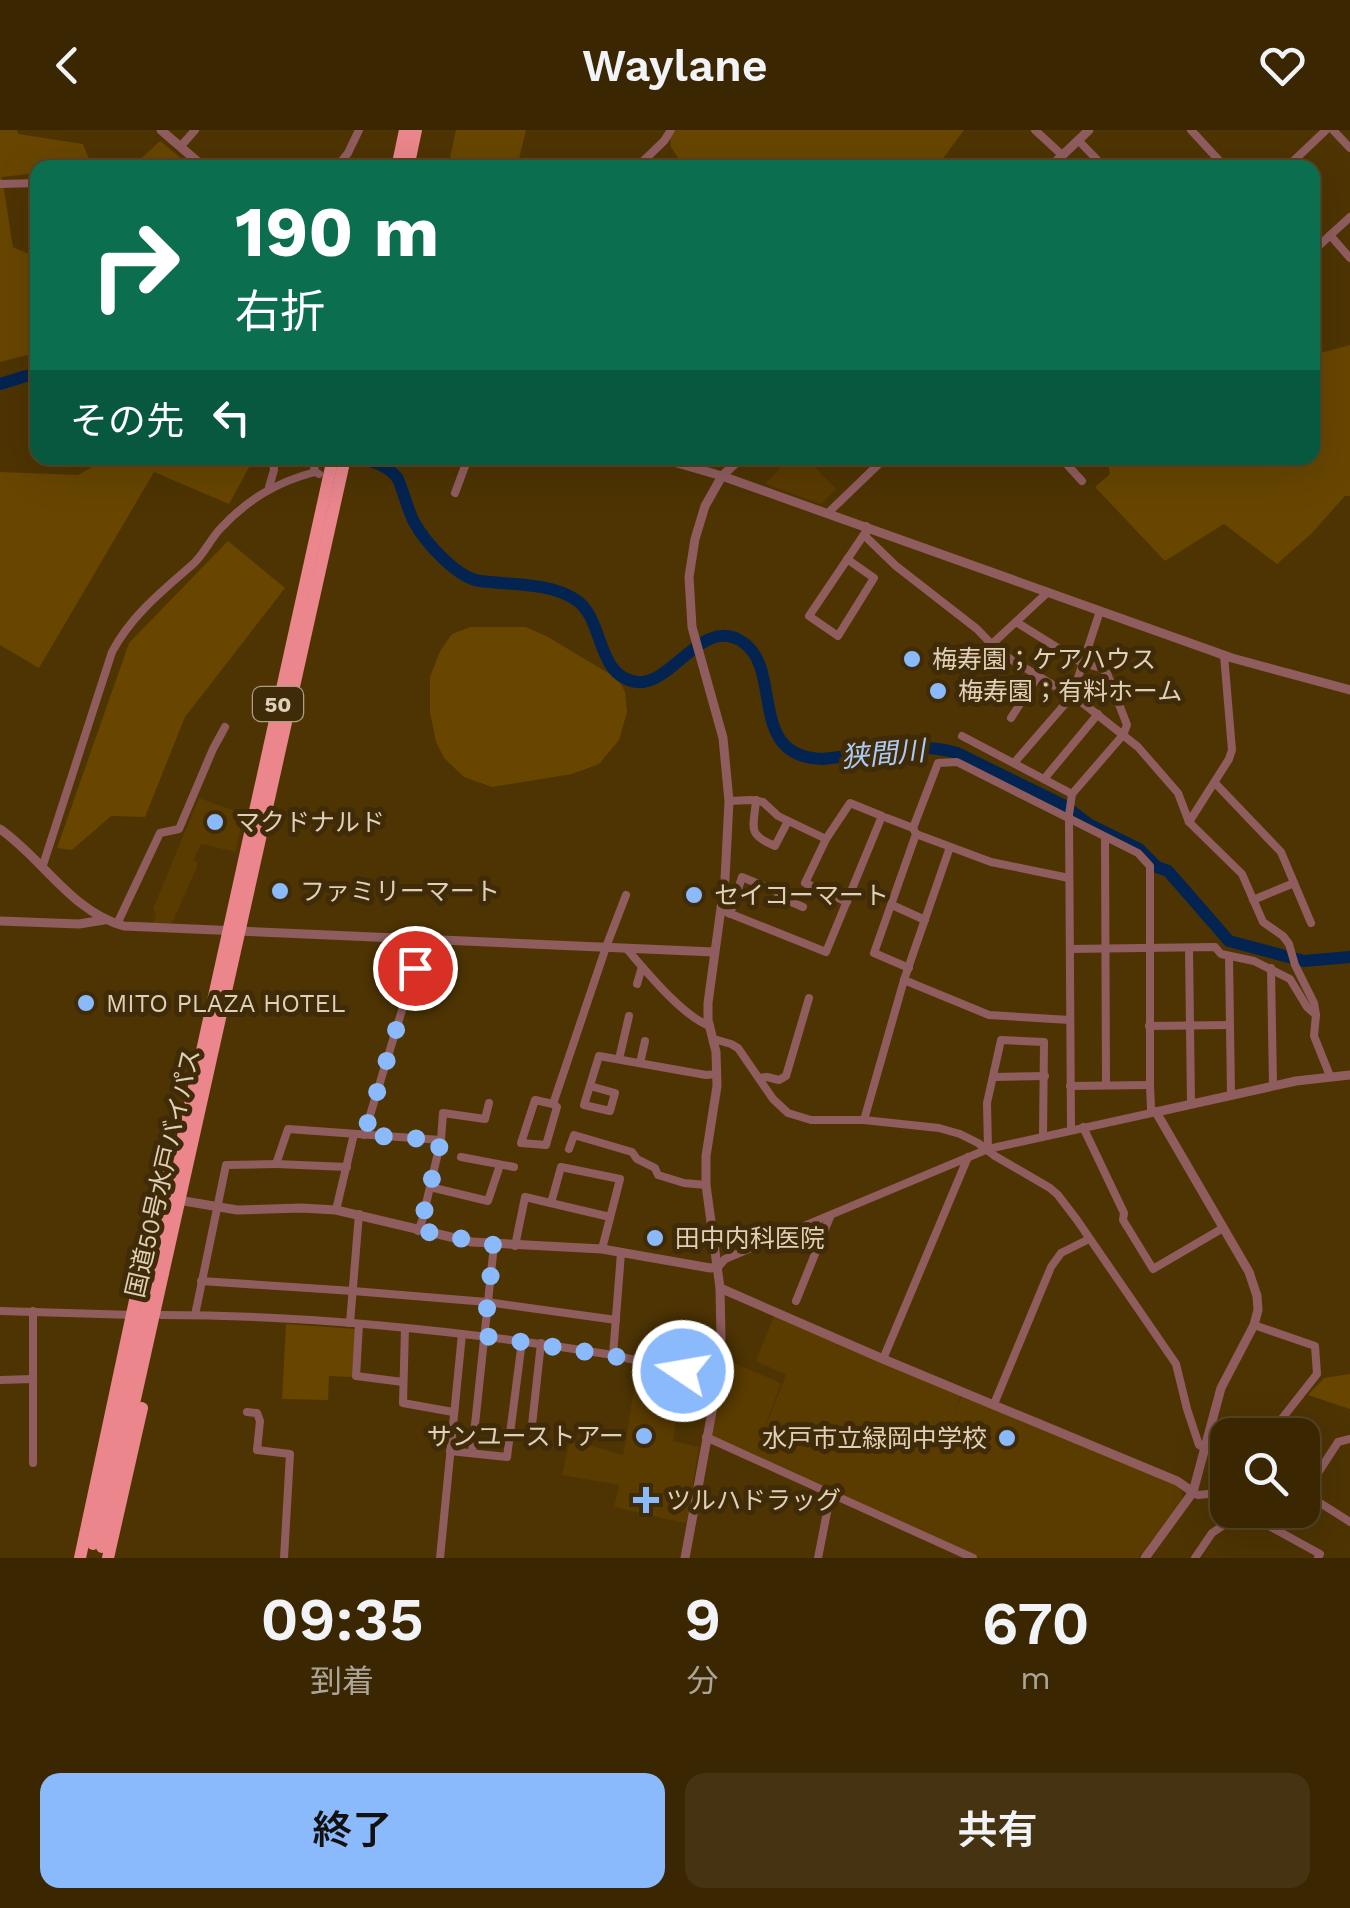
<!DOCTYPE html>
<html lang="ja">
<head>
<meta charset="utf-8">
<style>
	:root { --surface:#3a2702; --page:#453311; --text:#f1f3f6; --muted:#aba599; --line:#544424; --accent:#8bbafc }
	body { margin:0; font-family:"Work Sans","Noto Sans JP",sans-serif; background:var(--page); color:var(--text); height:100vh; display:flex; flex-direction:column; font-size:38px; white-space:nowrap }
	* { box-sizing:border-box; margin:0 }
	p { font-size:32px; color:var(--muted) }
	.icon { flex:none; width:55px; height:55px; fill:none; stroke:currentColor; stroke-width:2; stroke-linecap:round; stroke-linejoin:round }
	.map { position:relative; height:1428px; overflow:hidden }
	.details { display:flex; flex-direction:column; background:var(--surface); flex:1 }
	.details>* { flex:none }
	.top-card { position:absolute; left:30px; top:30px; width:1290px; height:305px; border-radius:20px; box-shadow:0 10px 40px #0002,0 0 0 2px var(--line); background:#0b6e4f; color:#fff; overflow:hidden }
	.tools { position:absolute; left:1210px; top:1288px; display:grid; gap:20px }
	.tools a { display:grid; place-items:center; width:110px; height:110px; border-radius:20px; background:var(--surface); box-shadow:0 10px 40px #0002,0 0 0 2px var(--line); font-size:50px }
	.pin { position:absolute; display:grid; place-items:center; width:85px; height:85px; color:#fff; margin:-42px; border:5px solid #fff; border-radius:50%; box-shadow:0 2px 10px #0007 }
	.me { position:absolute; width:110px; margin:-55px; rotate:282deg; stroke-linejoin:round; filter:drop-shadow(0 0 8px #0008) }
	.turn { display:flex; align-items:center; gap:35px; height:210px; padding:0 40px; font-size:45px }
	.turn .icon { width:130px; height:130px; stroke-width:2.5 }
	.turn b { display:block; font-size:70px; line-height:85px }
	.then { display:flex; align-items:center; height:95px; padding:0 40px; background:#0003; gap:20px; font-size:38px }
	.eta { display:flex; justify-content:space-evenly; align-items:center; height:170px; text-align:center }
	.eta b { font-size:60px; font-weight:600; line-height:70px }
	.action { display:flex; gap:20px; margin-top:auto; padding:20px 40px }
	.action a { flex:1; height:115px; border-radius:20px; background:var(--accent); color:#111; font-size:40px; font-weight:600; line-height:115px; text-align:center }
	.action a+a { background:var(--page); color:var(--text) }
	header { display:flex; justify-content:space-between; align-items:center; height:130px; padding:0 40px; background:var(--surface); font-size:45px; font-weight:600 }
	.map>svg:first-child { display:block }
</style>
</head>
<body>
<header><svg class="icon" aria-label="back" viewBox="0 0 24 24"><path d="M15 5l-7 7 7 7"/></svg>Waylane<svg class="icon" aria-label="heart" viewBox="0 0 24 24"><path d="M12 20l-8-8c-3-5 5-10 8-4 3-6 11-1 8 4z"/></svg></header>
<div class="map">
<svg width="1350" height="1428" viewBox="0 0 1350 1428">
	<rect width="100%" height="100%" fill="#4e3403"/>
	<g fill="#5a3b00">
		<polygon points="781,328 806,328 836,359 821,374 765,354 780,339 775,333"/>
		<polygon points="199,668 238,682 242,691 236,722 201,714 193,730 197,732 197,737 172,793 153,793 156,785 153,779"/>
		<polygon points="774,1186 962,1262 953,1286 963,1263 1176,1354 1182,1362 1182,1370 1138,1428 980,1428 948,1415 832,1359 711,1306 724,1229 781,1253 761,1308 786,1245 756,1231"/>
		<polygon points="638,1236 682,1247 673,1311 699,1317 687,1391 685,1393 614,1377 619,1355 562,1345 570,1309 623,1325"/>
	</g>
	<g fill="#684600">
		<polygon points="0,0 17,0 18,4 83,14 92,37 38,38 37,43 2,47 13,117 37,128 38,227 27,225 0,232"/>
		<polygon points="456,0 526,0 517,37 448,37"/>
		<polygon points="676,0 964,0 936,38 684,37 671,17 670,8"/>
		<polygon points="160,11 192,37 132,37"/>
		<polygon points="1350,215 1350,366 1345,366 1311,404 1277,434 1224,394 1165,431 1095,357 1110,344 1107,328 1312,328 1313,225"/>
		<polygon points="107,328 254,328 229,374 154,342 39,538 0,515 0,342 78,345"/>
		<polygon points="228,411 285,458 185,587 145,687 111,686 72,720 57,718 129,513"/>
		<polygon points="470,497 526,497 548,507 618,549 625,562 627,582 619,610 599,634 572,644 492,657 464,647 444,628 436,612 430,582 430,547 440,521 452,504"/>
		<polygon points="286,1194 356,1199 352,1247 329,1246 328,1270 282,1269"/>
		<polygon points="1350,1244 1350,1279 1308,1265 1324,1248"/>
	</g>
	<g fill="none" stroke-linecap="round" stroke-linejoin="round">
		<g stroke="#032450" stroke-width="12">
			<polyline points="0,254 26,246 38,246"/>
			<path d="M362 329C377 333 389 336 398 349 404 363 407 378 414 392 425 412 457 448 480 451 510 455 549 452 576 470 605 489 595 546 637 552 673 556 703 483 744 513 783 541 747 627 822 629 867 625 912 610 957 623L1065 676 1090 695 1139 719 1157 737 1168 741 1229 811 1304 831 1350 827"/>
		</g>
		<g stroke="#905d5f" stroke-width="8">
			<polyline points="1035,0 1062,25"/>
			<polyline points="1191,0 1226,38"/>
			<polyline points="1333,0 1350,18"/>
			<polyline points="1078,10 1105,38"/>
			<polyline points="181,16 195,0"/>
			<polyline points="336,38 348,23 359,0"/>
			<polyline points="636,38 664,11 671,0"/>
			<polyline points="1286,38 1326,0"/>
			<polyline points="0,54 38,53"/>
			<polyline points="1330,105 1350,128"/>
			<polyline points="1312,122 1350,87"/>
			<polyline points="313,328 315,342 319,344"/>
			<polyline points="1061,328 1082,351"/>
			<polyline points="698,339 705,328"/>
			<polyline points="269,357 274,340 273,328"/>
			<polyline points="455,363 468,328"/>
			<polyline points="828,383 885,328"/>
			<polyline points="866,396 866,407 896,436 977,499 999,522 1084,574 1138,617 1178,663 1189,692 1242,744 1263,792 1283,806 1289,814 1295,835 1314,873 1316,885 1314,906 1330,946"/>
			<polyline points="847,429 874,448 838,506 809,486 865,403"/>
			<polyline points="1016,492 1082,533 1101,538 1107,543 1127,595 1123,605 1072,664 1069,685 1071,999"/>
			<polyline points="992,514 1048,462"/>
			<polyline points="1011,588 1038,546"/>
			<polyline points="962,606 1072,664"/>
			<polyline points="1014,633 1072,566 1100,481"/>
			<polyline points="1044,649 1098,584"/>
			<polyline points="1215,653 1281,722 1311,793"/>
			<path d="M756 670C754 698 746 704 775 716L788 691"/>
			<polyline points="729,671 751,670 763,672 778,686 826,709"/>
			<polyline points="887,688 913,698"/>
			<polyline points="1189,692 1229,629 1232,620 1224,525"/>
			<polyline points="916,704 991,732 1069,748"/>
			<polyline points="1105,707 1106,955"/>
			<path d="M43 735 112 522C131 486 162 461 192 435 204 425 210 409 221 398 248 369 277 352 315 342"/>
			<polyline points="1253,770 1294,753"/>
			<polyline points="892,775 925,790"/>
			<polyline points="721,780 826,822 882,686 850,673 826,709 805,753 847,772"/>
			<polyline points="730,784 742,747 776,761 782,768 803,777"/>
			<polyline points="117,794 160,703 179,699 213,619 225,597"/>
			<path d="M626 818C645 840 683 887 710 896"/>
			<polyline points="1189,818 1191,973"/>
			<polyline points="1070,819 1215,817 1221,824 1254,831 1290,849 1307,877 1316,885"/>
			<polyline points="1229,826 1231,965"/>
			<polyline points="1271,838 1273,955"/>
			<polyline points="904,850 989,885 1070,890"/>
			<polyline points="637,854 642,837"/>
			<polyline points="1149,896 1230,895"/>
			<polyline points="714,909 731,914 738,918 773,969 788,983 811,990 864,990 939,998 960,1004 978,1013 995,1026 1050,1058 1058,1065 1077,1090 1176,1234 1187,1279 1199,1315 1205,1318"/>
			<polyline points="619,929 629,886"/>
			<polyline points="640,933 645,911"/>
			<polyline points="994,947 1045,946"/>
			<polyline points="759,948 767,947 779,950 786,946 809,868"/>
			<polyline points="590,956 615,963 610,981 584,975 599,926 706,945 717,944"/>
			<polyline points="1070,956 1150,955"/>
			<polyline points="553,974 557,977 546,1015 521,1013 535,970 553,974 606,817 626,765"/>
			<polyline points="864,990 904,850 950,717"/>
			<polyline points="1083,997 1124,1083 1123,1090 1153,1139 1223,1098"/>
			<polyline points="364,1005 424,808"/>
			<polyline points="441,1010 443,983 485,989 489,973"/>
			<polyline points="569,1019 574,1005 632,1022 637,1029 655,1038 658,1045 684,1053 706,1055"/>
			<polyline points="988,1019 987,973 1001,910 1044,912 1043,1006"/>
			<polyline points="461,1027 514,1037"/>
			<polyline points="276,1034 347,1037"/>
			<polyline points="430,1057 488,1071 500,1035"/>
			<polyline points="551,1073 561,1037 620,1049 602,1119"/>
			<polyline points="336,1080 354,1004"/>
			<polyline points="515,1116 525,1067 610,1087"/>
			<polyline points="718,1137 725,1129 988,1019 1156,982 1151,979 1150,955 1150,736 1138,723 957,632 938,633 913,698 916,704 874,823 909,838"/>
			<polyline points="201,1151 353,1161 487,1172 616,1190"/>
			<polyline points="796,1171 830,1087"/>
			<polyline points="0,1181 134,1185"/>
			<polyline points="33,1181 33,1333"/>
			<path d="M162 1185C313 1185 464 1201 613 1225L621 1123"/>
			<polyline points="195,1185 226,1035 276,1034 288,999 441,1010 422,1091 418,1101"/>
			<polyline points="350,1193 359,1084"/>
			<polyline points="359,1194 356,1246 403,1252"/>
			<polyline points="1254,1195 1315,1216 1317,1244 1269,1305"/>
			<polyline points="405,1198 403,1273 453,1282"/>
			<polyline points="613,1225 718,1249"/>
			<polyline points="883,1229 968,1027"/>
			<polyline points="0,1250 33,1249"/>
			<polyline points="994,1274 1051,1137 1061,1123 1089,1109"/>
			<polyline points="247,1282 257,1283 260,1291 257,1320 290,1324 284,1428"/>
			<polyline points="532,1295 541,1213"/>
			<polyline points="706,1307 973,1428"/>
			<polyline points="450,1321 507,1327 522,1211"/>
			<polyline points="472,1323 494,1115"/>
			<polyline points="1193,1362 1198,1365 1228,1362"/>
			<polyline points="1303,1362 1350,1392"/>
			<polyline points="1305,1363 1338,1312 1350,1309"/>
			<polyline points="1245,1380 1249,1385 1320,1424 1318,1428"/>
			<polyline points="440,1428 462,1204"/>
			<polyline points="818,1428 831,1362"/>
			<polyline points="1195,1428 1212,1403 1245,1381"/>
		</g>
		<g stroke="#905d5f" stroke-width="9">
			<polyline points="161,0 205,38"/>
			<polyline points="1049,38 1089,0"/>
			<polyline points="660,328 722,346 1232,528 1350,560"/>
			<path d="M0 699C43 729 72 782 124 796L714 822"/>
			<polyline points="0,791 79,794 104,790"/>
			<polyline points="178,1070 237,1080 301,1078 336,1080 472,1112 602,1119 710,1138 718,1137"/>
			<polyline points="720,1158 883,1229 1177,1351 1193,1362"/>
			<polyline points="685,1428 718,1249 721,1208 720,1158 706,1055 706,1026 717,956 716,922 708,890 708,873 725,749 729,671 723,608 692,497 689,447 695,409 705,376 722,346 741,328"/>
			<polyline points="1145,1428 1193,1362 1221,1258 1254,1195 1258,1180 1257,1166 1249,1142 1156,982 1296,951 1350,945"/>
		</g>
		<g stroke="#ea868c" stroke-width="12">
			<polyline points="397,38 405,0"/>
			<polyline points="408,38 416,0"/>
			<polyline points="93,1414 333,328"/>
			<polyline points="102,1417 345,328"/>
			<polyline points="80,1428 156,1072 173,1014"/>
			<polyline points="108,1428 142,1278"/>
		</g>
	</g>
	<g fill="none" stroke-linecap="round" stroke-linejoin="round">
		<polyline stroke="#8bbafc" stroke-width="18" stroke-dasharray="0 32.4" points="415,838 364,1005 441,1010 422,1091 418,1100 494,1115 484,1206 613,1226 683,1241"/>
	</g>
	<g fill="#8bbafc" stroke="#402b08" stroke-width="4">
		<circle cx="912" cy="529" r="10"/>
		<circle cx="938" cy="561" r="10"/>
		<circle cx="215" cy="692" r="10"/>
		<circle cx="280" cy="761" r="10"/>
		<circle cx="694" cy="765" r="10"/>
		<circle cx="86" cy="873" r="10"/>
		<circle cx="655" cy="1108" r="10"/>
		<circle cx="644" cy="1306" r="10"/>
		<circle cx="1007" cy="1308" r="10"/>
		<path d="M641 1355h10v10h10v10h-10v10h-10v-10h-10v-10h10z"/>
	</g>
	<g text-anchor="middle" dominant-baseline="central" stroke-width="10" stroke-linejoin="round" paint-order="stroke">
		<rect fill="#402b08" stroke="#b09e84" stroke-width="2.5" x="253" y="557" width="50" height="34" rx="8"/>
		<g font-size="22" font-weight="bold" fill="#e0d0b9">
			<text x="278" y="574">50</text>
		</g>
		<g font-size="25" fill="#e0d0b9" stroke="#402b08" text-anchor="start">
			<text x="932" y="529">梅寿園；ケアハウス</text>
			<text x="958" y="561">梅寿園；有料ホーム</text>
			<text x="235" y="692">マクドナルド</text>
			<text x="300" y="761">ファミリーマート</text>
			<text x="714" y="765">セイコーマート</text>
			<text x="106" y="873">MITO PLAZA HOTEL</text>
			<text x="675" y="1108">田中内科医院</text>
			<text x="624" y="1306" text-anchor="end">サンユーストアー</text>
			<text x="987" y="1308" text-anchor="end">水戸市立緑岡中学校</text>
			<text x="666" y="1370">ツルハドラッグ</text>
		</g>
		<g font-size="25" fill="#e0d0b9" stroke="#402b08">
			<text transform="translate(163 1043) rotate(-77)">国道50号水戸バイパス</text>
		</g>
		<g font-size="28" font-style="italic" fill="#abcbf7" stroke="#402b08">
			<text transform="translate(883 624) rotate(-5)">狭間川</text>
		</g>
	</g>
</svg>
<div class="tools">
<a><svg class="icon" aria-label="search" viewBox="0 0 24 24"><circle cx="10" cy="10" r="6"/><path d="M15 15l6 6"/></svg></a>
</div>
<div class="pin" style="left:415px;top:838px;background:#d93025"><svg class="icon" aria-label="arrive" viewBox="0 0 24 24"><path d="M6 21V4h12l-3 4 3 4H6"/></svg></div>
<svg class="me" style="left:683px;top:1241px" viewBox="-20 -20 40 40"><circle r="17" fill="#8bbafc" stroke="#fff" stroke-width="3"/><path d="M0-11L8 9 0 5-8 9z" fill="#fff"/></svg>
<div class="top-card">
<div class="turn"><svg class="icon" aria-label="right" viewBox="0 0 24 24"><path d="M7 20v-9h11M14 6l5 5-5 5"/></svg><div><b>190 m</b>右折</div></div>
<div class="then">その先<svg class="icon" aria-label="left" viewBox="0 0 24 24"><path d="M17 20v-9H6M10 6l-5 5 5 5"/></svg></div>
</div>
</div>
<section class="details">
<div class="eta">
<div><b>09:35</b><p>到着</p></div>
<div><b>9</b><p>分</p></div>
<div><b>670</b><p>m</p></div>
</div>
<div class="action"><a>終了</a><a>共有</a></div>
</section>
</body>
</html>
